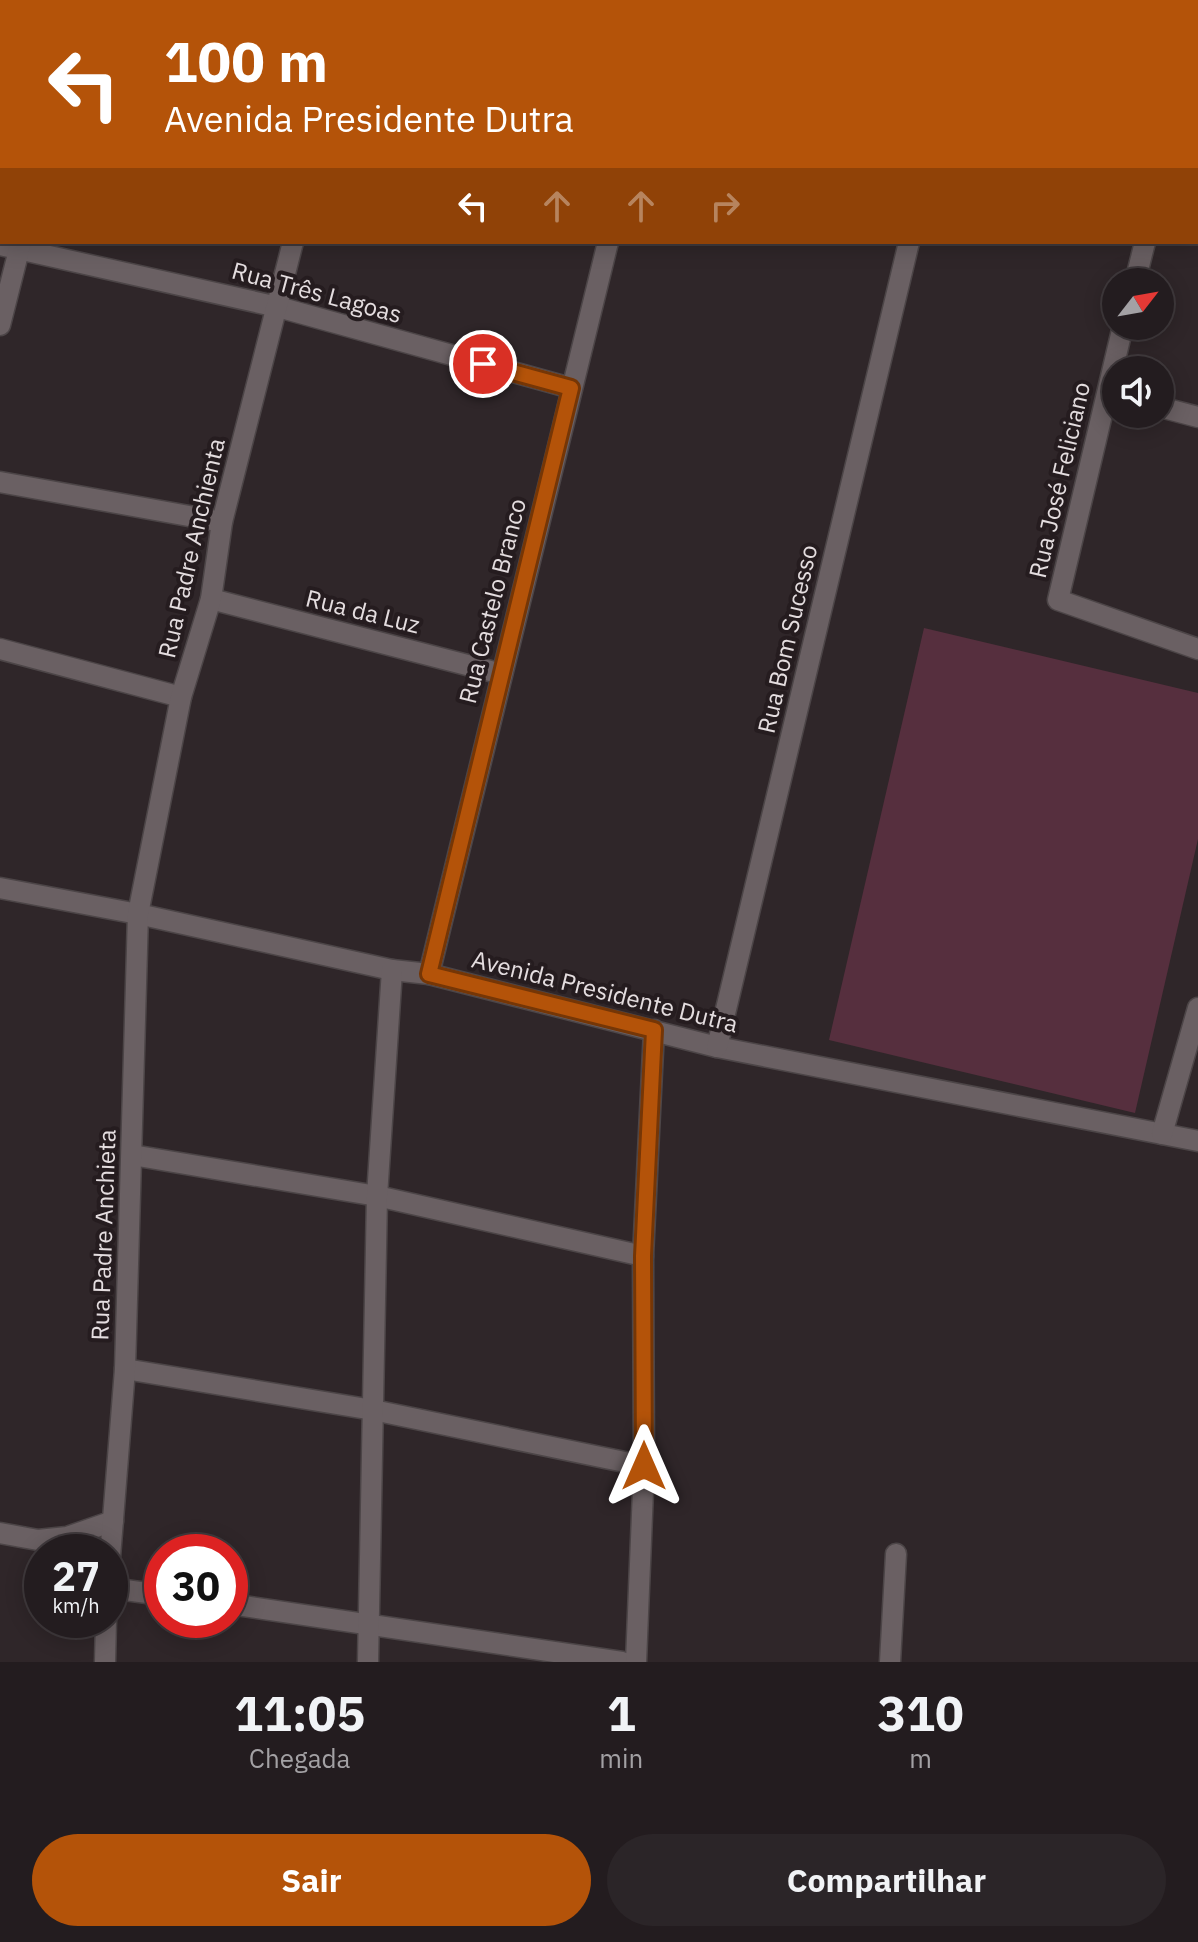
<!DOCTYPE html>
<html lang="pt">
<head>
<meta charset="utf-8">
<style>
	:root { --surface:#231c1f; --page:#2b2528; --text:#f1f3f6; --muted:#a3a1a4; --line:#403a3d; --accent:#b45309 }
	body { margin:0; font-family:"IBM Plex Sans",sans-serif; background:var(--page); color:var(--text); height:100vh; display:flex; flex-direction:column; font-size:30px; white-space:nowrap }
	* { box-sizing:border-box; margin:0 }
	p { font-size:26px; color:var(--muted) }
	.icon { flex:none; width:44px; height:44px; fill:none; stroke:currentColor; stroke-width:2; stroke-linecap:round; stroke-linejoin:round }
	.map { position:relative; height:1662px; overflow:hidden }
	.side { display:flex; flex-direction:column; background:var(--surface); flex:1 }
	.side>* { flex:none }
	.top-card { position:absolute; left:0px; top:0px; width:1198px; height:244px; box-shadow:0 4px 20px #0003,0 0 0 2px var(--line); background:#b45309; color:#fff; overflow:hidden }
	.needle { width:52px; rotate:59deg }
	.controls { position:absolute; left:1102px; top:268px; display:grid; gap:16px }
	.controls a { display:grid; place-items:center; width:72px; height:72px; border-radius:50%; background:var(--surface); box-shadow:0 4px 20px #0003,0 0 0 2px var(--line); font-size:40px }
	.speed { position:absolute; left:24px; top:1534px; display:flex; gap:16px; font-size:40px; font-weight:700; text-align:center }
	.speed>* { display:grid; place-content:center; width:104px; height:104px; border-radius:50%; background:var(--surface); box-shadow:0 4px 20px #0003,0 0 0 2px var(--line); line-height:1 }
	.speed small { font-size:20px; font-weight:400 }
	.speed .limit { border:12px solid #d22; background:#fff; color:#111 }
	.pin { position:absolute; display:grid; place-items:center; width:68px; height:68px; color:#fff; margin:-34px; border:4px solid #fff; border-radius:50%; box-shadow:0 2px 8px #0007 }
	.me { position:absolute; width:88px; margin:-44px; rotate:0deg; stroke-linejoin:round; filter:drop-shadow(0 0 6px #0008) }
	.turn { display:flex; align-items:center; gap:28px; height:168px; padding:0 32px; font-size:36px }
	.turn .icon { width:104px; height:104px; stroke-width:2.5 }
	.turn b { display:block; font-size:56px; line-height:68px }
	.lanes { display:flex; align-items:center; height:76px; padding:0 32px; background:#0003; justify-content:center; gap:40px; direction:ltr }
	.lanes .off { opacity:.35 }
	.eta { display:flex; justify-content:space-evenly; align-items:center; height:136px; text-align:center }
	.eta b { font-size:48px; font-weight:700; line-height:56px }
	.cta { display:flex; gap:16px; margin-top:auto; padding:16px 32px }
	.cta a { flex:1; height:92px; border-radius:48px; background:var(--accent); color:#fff; font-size:32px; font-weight:700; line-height:92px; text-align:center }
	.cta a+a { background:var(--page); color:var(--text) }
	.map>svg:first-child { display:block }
</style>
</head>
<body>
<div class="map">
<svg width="1198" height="1662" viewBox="0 0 1198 1662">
	<rect width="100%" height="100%" fill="#2f2629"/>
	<polygon fill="#562f3e" points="924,628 1198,693 1198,839 1135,1113 829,1040"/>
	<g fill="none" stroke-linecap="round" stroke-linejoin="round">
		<defs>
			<g id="minor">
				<polyline points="357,0 365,2"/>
				<polyline points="85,2 86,0"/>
				<polyline points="671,2 671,0"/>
				<polyline points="966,2 967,0"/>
				<polyline points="1196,20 1198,11"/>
				<polyline points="1196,208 1198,208"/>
				<polyline points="0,245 278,307 571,388"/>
				<polyline points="1135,282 1145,242"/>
				<polyline points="0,325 21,242"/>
				<polyline points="1123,326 1058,600 1198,649"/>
				<polyline points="1160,407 1198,417"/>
				<polyline points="0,482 222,522"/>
				<polyline points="211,599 502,674"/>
				<polyline points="0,649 181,697"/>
				<polyline points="0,888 138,914 392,970 429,974 717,1047 1198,1141"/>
				<polyline points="429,974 608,242"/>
				<polyline points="717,1047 909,242"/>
				<polyline points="1162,1134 1198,1008"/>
				<polyline points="132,1155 377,1196 643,1256"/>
				<polyline points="125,1369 373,1410 644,1466"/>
				<polyline points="0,1533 38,1540 67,1537 113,1521"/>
				<polyline points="110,1557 125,1369 138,914 181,697 211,599 222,522 293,242"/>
				<polyline points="110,1588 162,1595"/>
				<polyline points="230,1604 622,1662"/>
				<polyline points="105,1662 106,1620"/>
				<polyline points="368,1662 377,1196 392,970"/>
				<polyline points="636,1662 644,1466 643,1256 654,1030"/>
				<polyline points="890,1662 896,1554"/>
			</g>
		</defs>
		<use href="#minor" stroke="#4c4547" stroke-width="23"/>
		<use href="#minor" stroke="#6a6063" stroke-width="20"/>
	</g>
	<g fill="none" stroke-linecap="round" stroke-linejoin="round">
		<defs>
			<polyline id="route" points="483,364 571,388 429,974 654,1030 643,1256 644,1466"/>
		</defs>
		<use href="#route" stroke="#753606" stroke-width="20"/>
		<use href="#route" stroke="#b45309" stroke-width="14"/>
	</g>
	<g text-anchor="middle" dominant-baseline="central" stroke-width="8" stroke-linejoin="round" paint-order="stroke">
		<g font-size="24" fill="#e4dddf" stroke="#251c1f">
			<text transform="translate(317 292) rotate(15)">Rua Três Lagoas</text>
			<text transform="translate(1059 480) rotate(-77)">Rua José Feliciano</text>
			<text transform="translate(191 548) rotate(-77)">Rua Padre Anchienta</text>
			<text transform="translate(492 601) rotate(-76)">Rua Castelo Branco</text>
			<text transform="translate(363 611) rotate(14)">Rua da Luz</text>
			<text transform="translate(787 639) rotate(-77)">Rua Bom Sucesso</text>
			<text transform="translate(605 991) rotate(14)">Avenida Presidente Dutra</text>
			<text transform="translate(103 1235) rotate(-88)">Rua Padre Anchieta</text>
		</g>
	</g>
</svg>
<div class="controls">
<a><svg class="needle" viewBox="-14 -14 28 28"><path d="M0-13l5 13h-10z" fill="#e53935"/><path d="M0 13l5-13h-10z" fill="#a3a1a4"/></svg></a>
<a><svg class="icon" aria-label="sound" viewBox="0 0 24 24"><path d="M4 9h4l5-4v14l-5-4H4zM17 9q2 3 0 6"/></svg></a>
</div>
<div class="speed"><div>27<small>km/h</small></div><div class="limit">30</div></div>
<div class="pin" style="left:483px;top:364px;background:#d93025"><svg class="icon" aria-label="arrive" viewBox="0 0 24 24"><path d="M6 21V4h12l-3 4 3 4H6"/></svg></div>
<svg class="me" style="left:644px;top:1466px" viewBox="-20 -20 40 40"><path d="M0-17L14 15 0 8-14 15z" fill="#b45309" stroke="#fff" stroke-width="4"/></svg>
<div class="top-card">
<div class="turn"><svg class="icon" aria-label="left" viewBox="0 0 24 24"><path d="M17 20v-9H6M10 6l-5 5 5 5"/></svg><div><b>100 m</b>Avenida Presidente Dutra</div></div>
<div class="lanes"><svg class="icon" aria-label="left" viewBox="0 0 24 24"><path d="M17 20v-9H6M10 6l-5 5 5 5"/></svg><svg class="icon off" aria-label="ahead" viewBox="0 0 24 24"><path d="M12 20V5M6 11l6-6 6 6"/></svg><svg class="icon off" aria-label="ahead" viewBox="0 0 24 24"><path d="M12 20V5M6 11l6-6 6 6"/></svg><svg class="icon off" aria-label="right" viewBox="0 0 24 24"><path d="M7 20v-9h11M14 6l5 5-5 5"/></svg></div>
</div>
</div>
<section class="side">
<div class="eta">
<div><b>11:05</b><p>Chegada</p></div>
<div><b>1</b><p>min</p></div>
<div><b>310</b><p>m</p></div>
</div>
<div class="cta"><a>Sair</a><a>Compartilhar</a></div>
</section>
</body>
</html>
